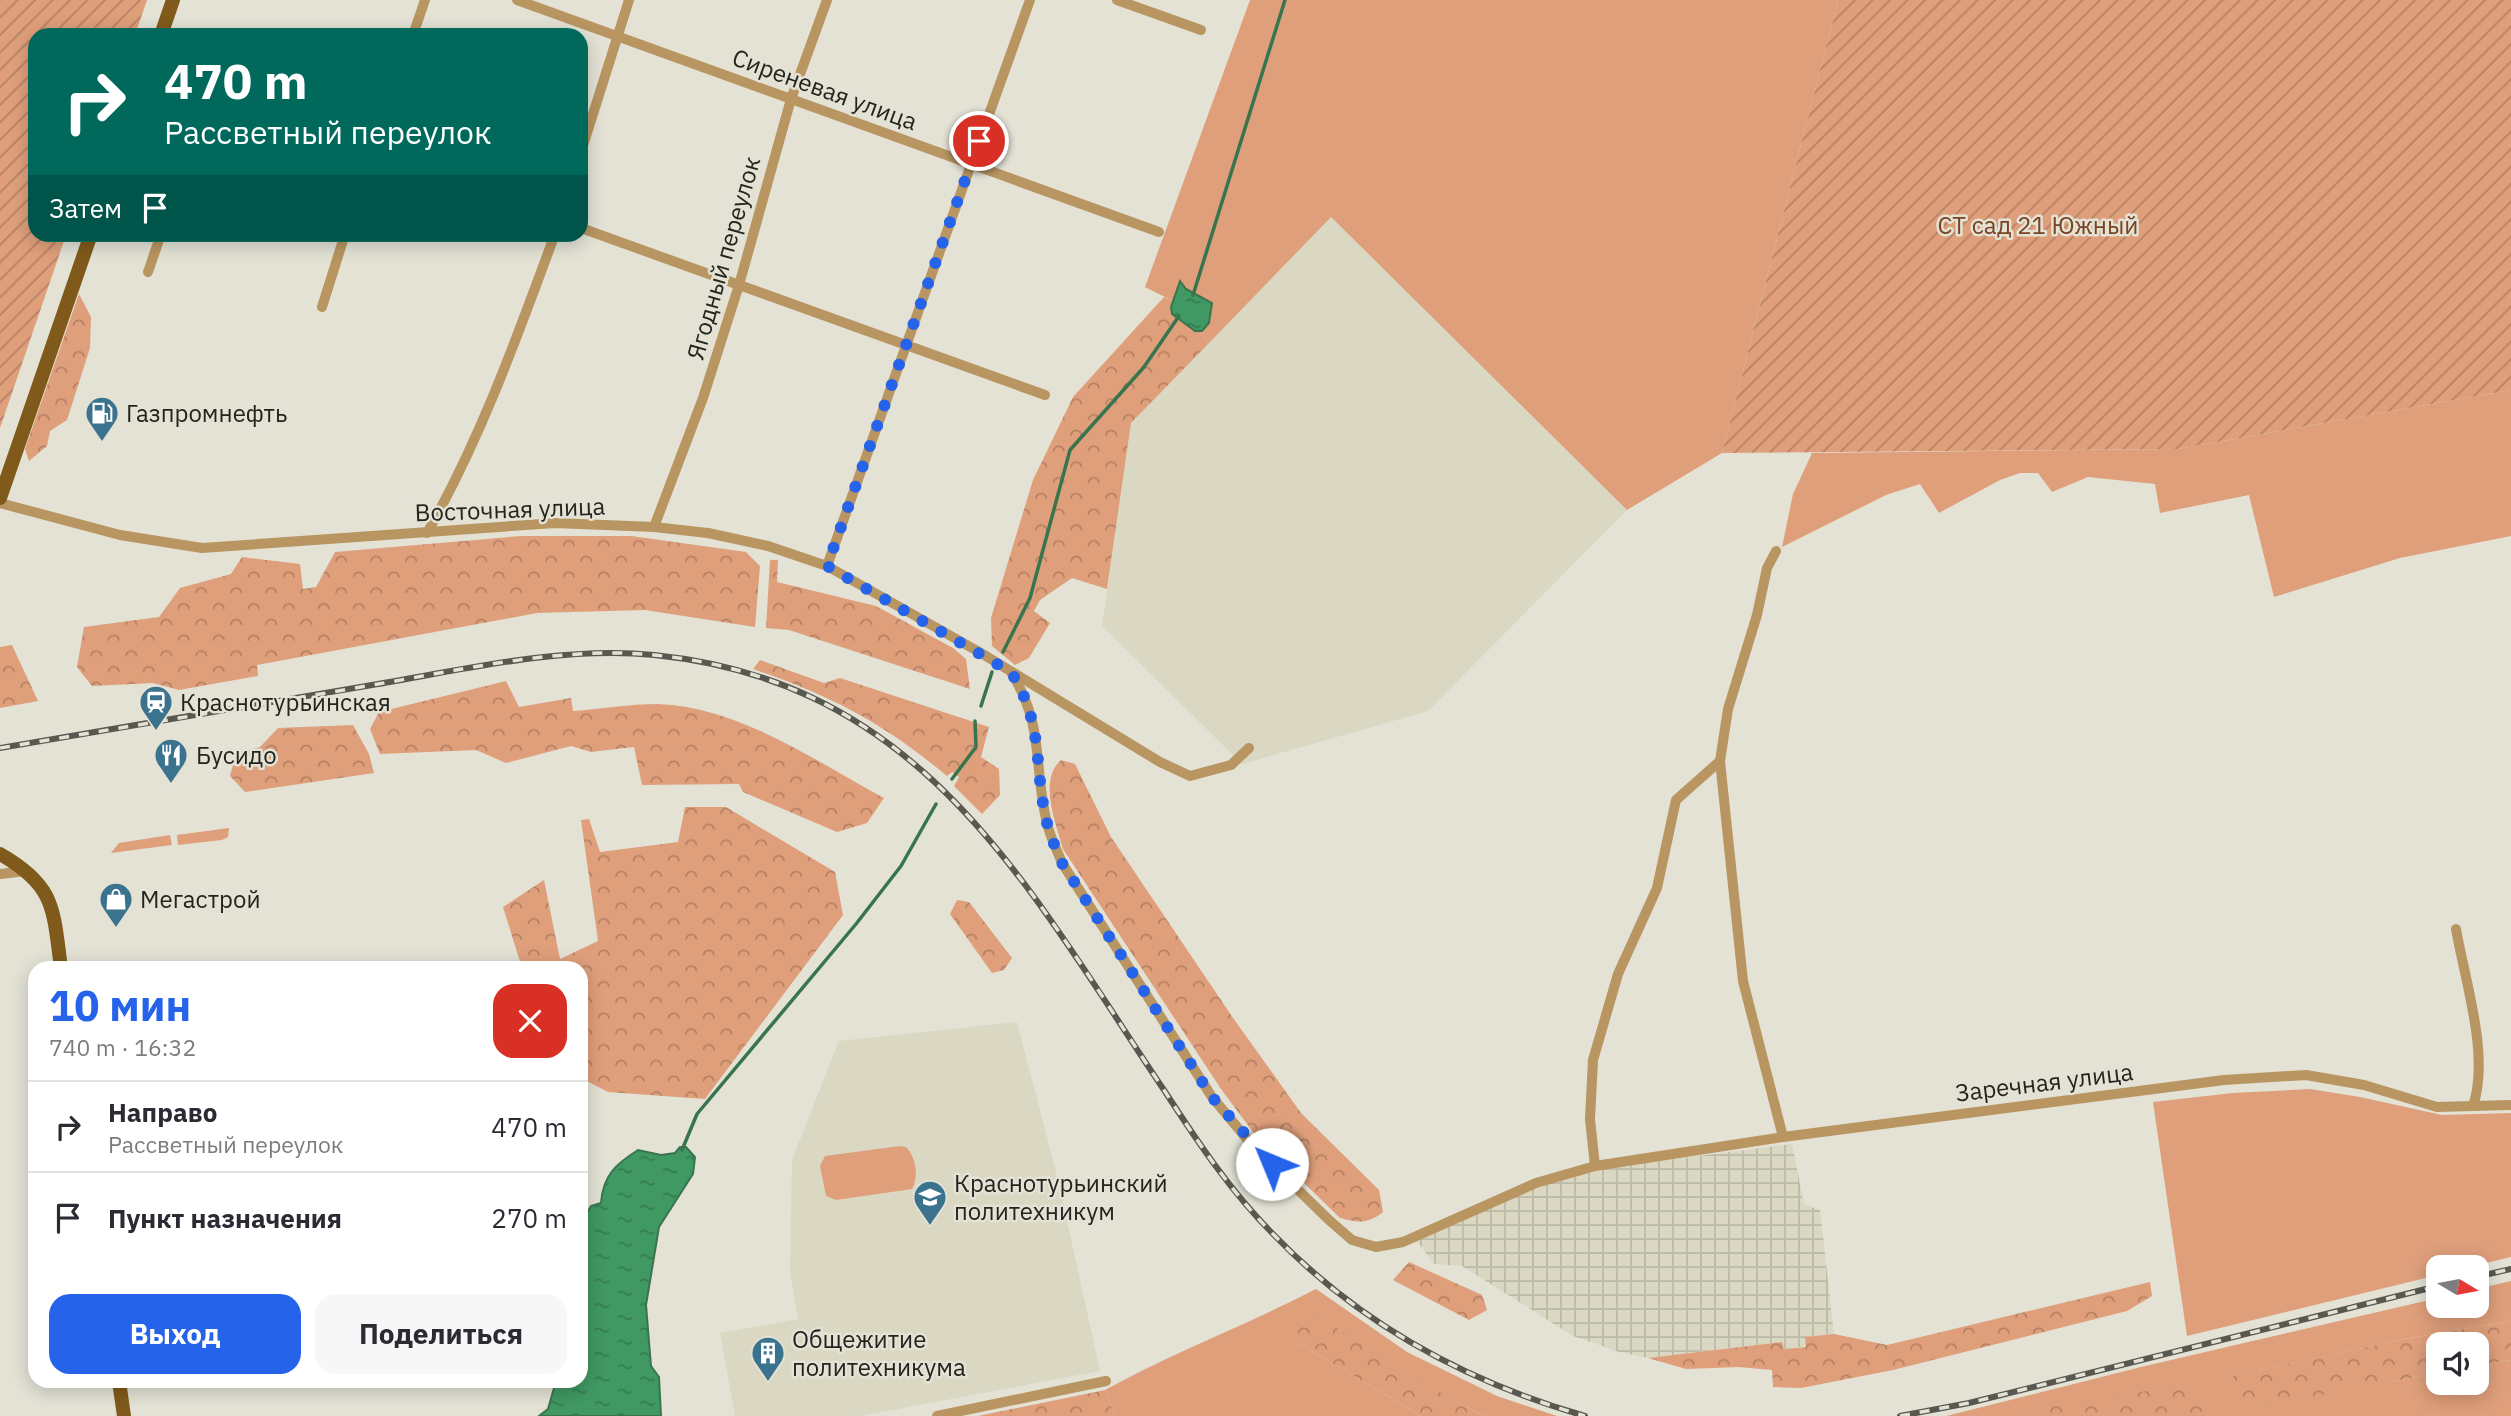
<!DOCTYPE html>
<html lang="ru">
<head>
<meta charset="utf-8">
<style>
	:root { --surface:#fff; --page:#f7f7f7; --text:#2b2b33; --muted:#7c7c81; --line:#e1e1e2; --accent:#2563eb }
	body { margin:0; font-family:"IBM Plex Sans",sans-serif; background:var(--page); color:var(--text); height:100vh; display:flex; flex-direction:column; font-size:26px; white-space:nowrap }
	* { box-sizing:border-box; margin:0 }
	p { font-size:23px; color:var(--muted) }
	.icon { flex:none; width:38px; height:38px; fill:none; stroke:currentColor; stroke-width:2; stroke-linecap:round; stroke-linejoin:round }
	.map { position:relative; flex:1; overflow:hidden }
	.panel { position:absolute; left:28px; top:961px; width:560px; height:427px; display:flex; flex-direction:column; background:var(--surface); border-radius:21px; box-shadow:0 4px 18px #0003 }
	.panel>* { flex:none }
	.hud { position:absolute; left:28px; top:28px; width:560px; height:214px; border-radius:21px; box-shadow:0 4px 18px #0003; background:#00695c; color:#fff; overflow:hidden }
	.needle { width:46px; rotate:100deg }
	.controls { position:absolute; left:2426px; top:1255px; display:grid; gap:14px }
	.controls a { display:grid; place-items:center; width:63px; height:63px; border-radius:14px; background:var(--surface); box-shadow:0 4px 18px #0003; font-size:35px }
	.pin { position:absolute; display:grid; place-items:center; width:60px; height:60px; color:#fff; margin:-30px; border:4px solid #fff; border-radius:50%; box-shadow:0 2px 7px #0007 }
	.me { position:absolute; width:77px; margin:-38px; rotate:315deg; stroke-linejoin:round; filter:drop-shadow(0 0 5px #0008) }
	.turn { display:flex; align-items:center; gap:24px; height:147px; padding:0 21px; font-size:32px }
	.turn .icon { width:91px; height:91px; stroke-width:2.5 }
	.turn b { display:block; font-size:49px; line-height:60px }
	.then { display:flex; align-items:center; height:66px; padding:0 21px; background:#0003; gap:14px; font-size:26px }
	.round { display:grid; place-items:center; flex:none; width:74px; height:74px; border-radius:21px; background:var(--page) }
	.headline { display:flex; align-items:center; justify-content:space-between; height:119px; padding:0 21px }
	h1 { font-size:42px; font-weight:700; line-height:52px; color:var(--accent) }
	.cta { display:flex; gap:14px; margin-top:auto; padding:14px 21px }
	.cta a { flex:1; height:80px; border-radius:21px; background:var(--accent); color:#fff; font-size:28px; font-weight:700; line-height:80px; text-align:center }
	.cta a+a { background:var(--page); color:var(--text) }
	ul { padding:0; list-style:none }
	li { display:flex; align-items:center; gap:21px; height:91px; padding:0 21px; border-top:2px solid var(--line) }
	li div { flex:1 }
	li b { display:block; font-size:26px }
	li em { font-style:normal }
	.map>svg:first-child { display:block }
</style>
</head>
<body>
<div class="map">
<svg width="2511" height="1416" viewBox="0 0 2511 1416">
	<defs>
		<pattern id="industrial-grid" width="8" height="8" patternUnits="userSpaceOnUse" patternTransform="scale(1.75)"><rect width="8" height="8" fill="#dad8c3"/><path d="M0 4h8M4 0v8" fill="none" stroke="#bbb9a7"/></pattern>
		<pattern id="forest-crowns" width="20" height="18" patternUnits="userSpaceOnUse" patternTransform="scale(1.75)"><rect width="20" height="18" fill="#df9f7b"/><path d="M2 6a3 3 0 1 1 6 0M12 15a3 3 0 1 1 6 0" fill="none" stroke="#b58164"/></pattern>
		<pattern id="garden-furrows" width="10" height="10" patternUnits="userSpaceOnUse" patternTransform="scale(1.75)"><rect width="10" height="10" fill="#df9f7b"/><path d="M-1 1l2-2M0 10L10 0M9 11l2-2" fill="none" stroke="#b58164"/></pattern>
		<pattern id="water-ripples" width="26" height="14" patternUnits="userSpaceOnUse" patternTransform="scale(1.75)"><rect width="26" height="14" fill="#409862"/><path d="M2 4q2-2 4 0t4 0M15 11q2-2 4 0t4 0" fill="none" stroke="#357c50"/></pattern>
	</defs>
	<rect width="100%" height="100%" fill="#e3e2d5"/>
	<g fill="#dad8c3">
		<polygon points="1330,216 1627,510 1428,711 1242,764 1102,626 1131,423"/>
		<polygon points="1017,1022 1059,1184 1100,1371 860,1416 735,1416 720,1333 798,1319 790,1271 792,1160 839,1041"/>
	</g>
	<polygon fill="url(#industrial-grid)" points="1792,1144 1804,1204 1820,1210 1834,1334 1806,1337 1807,1346 1783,1349 1782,1342 1648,1358 1619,1352 1573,1336 1462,1266 1434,1264 1417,1241 1538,1186 1596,1169"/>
	<g fill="#df9f7b">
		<polygon points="1250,0 1838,0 1722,453 1627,510 1331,217 1208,344 1202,331 1209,323 1212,302 1186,289 1176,292 1173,301 1145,287"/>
		<polygon points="2511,390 2511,536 2400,558 2274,597 2249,495 2160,513 2155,484 2088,477 2052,492 2038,473 2020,473 2000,480 1939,513 1920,484 1886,495 1782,547 1793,494 1812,453 2178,449"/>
		<polygon points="229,828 228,837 222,840 178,845 177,835"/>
		<polygon points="170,835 172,845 111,853 119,843"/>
		<polygon points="2310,1089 2360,1097 2442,1115 2511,1113 2511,1257 2470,1267 2438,1267 2438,1275 2187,1336 2153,1102 2233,1093"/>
		<path d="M900 1146 906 1147C916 1157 919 1177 912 1189L836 1200 826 1196 820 1166 825 1156Z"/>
		<polygon points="2511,1281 2511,1321 2404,1339 2231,1377 2231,1393 2390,1382 2438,1373 2438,1382 2476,1382 2476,1366 2511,1360 2511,1416 2199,1416 2206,1404 2045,1408 2029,1416 1946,1416 2141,1367 2438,1298 2438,1306 2476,1306 2476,1289"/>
		<path d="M1316 1289 1407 1352 1497 1396 1557 1416H1484L1451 1399 1295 1341 1421 1416H1115L1105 1390C1173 1352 1247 1325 1316 1289Z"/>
	</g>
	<g fill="url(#forest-crowns)">
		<polygon points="79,294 91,317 90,348 67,420 50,431 47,446 29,461 25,449"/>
		<polygon points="1164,297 1173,301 1172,314 1194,331 1202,331 1208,344 1131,423 1107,589 1072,578 1040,600 1034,611 1050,623 1029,658 1015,665 992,646 991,618 1033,480 1073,397"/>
		<polygon points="521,536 631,536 746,552 760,566 755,627 645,610 537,613 257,665 258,676 179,690 153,683 92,686 77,667 84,627 159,617 180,588 231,574 242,557 300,564 303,589 316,587 335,552"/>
		<polygon points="770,560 778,560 777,582 876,606 953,648 966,659 970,689 789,630 766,628"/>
		<polygon points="12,645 38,701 0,708 0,647"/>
		<path d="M760 660 824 683 840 678 989 727 981 757 999 769 1000 795 982 814 954 786 959 777 952 772 947 776C883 723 832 696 753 669Z"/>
		<path d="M506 681 519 707 571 698 573 711C601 709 630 704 658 704 740 707 815 761 884 798L867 823 837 832 743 792 739 784 642 785 634 747 591 752 571 746 506 763 476 750 380 754 370 729 379 712Z"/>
		<polygon points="353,725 369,754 374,773 245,792 230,776 236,753 260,747 278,728"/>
		<path d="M1061 760 1075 764 1111 837 1231 1015 1301 1113 1379 1190 1383 1212C1368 1224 1358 1223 1340 1218L1256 1136 1221 1089 1063 849C1056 824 1038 780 1061 760Z"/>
		<polygon points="685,807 726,807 835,872 843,915 705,1099 608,1092 581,1078 581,968 522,968 503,907 544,880 560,959 598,941 581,820 589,819 600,852 678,842"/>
		<polygon points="957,900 969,902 1012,958 1004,970 992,973 950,914"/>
		<polygon points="1409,1262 1482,1295 1487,1310 1469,1320 1393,1280"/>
		<polygon points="2150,1282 2152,1296 2127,1311 1893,1370 1801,1388 1773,1387 1772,1370 1739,1367 1686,1369 1648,1358 1782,1342 1784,1349 1806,1347 1805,1337 1834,1334 1887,1345"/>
		<polygon points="1301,1316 1320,1318 1451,1399 1484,1416 1421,1416 1295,1341"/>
		<polygon points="2511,1321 2511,1360 2476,1366 2476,1344 2438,1344 2438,1373 2243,1410 2231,1393 2230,1377 2404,1339"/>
		<polygon points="2195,1383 2202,1387 2206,1405 2199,1416 2029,1416 2044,1408"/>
		<polygon points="1105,1390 1115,1416 978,1416"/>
	</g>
	<g fill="url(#garden-furrows)">
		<polygon points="0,0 147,0 135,35 35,35 35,234 66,235 0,428"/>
		<polygon points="1838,0 2511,0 2511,390 2178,449 1722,453"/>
	</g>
	<g fill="url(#water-ripples)" stroke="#38754e" stroke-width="2">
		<polygon points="1180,281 1186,289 1212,303 1209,323 1202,331 1195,331 1172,314 1171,307"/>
		<path d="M680 1147H686L695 1157 693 1174 659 1227 646 1305 651 1366 659 1377 661 1416H539L548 1409 556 1381H581V1224L591 1206 601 1203C603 1175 616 1164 638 1150L661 1155 675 1153Z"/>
	</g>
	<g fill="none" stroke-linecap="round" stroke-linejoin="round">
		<g stroke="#38754e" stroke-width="3.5">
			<polyline points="1193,295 1285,0"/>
			<polyline points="1003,652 1030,598 1070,450 1144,367 1179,316"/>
			<polyline points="981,706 992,672"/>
			<polyline points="952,779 976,747 975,721"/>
			<polyline points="682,1150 697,1114 856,924 901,866 936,804"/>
		</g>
		<g stroke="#b89561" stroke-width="10">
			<polyline points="517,0 1159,232"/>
			<polyline points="1117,0 1201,30"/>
			<polyline points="413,35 425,0"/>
			<polyline points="581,152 629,0"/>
			<polyline points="581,228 1045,395"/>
			<polyline points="148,272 161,234"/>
			<polyline points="322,307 345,234"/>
			<polyline points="0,503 120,535 202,548 555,523 654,527 708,533 768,546 827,566 981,653 1160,762 1190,776 1231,765 1249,748"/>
			<polyline points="654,527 703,398 739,285 791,99 827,0"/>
			<path d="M427 533C481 438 517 337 555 234"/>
			<polyline points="1776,551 1767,568 1757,615 1728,709 1720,761 1743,981 1783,1137"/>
			<polyline points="827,566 1030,0"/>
			<path d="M1011 672C1045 726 1033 766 1047 823 1050 837 1057 850 1062 863L1212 1097 1252 1145 1329 1220 1352 1240 1376 1247 1403 1242 1536 1183 1595 1166 1783 1137 2224 1080 2306 1075 2364 1085 2437 1107 2511 1105"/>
			<polyline points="0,874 26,871"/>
			<path d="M2456 929C2465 981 2490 1056 2473 1106"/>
			<polyline points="1595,1166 1590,1119 1593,1060 1618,974 1657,888 1676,800 1720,761"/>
			<polyline points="937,1416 1106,1381"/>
		</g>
		<g stroke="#7f5a1b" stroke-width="14">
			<polyline points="161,35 173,0"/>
			<polyline points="0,498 91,234"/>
			<path d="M0 854C56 886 53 909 61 968"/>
			<polyline points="119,1381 124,1416"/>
		</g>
		<defs>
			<g id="rail">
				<path d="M0 748C126 727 252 706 378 684 466 669 564 646 654 655 925 682 1028 888 1164 1090 1197 1141 1231 1192 1274 1235 1360 1324 1467 1382 1585 1416"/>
				<polyline points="2476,1277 2511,1269"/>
				<polyline points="1900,1416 1969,1403 2438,1286"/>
			</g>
		</defs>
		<use href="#rail" stroke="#585851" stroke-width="6"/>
		<use href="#rail" stroke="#e3e2d5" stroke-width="3.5" stroke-dasharray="10" stroke-linecap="butt"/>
	</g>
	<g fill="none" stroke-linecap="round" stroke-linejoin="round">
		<path stroke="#2563eb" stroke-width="12" stroke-dasharray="0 21.6" d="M979 141 827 566 1011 672C1045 726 1033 766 1047 823 1050 837 1057 850 1062 863L1212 1097 1272 1164"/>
	</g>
	<defs>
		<symbol id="fuel-pin" viewBox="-11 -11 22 30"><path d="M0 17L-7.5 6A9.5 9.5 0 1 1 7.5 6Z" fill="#3b728d" stroke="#e3e2d5"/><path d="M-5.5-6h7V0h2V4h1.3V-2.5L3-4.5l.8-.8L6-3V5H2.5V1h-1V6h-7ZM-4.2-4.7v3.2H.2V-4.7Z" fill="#fff"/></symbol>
		<symbol id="station-pin" viewBox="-11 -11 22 30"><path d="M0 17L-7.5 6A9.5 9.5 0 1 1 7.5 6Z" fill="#3b728d" stroke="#e3e2d5"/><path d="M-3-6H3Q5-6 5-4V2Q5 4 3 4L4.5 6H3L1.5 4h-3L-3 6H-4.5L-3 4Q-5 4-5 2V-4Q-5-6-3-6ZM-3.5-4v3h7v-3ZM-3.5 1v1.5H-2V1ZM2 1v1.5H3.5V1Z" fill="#fff"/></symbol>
		<symbol id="restaurant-pin" viewBox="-11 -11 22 30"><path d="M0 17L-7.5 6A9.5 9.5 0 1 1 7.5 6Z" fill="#3b728d" stroke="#e3e2d5"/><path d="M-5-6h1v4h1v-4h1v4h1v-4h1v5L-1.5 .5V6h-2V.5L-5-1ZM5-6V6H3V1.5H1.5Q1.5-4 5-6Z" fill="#fff"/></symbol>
		<symbol id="shop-pin" viewBox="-11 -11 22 30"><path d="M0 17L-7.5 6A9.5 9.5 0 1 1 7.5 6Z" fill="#3b728d" stroke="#e3e2d5"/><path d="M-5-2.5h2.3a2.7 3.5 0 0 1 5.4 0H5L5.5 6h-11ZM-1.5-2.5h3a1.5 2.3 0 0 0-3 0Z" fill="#fff"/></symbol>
		<symbol id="university-pin" viewBox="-11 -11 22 30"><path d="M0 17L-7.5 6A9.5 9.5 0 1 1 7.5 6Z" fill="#3b728d" stroke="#e3e2d5"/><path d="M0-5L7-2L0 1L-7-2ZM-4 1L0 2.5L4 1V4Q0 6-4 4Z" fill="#fff"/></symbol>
		<symbol id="building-pin" viewBox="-11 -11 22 30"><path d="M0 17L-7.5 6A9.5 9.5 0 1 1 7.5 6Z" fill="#3b728d" stroke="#e3e2d5"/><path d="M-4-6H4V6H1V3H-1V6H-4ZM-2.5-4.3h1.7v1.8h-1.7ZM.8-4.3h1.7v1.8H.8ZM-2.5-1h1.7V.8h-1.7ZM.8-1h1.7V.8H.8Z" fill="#fff"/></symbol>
	</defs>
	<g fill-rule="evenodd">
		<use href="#fuel-pin" x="83" y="394" width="38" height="52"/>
		<use href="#station-pin" x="137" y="683" width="38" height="52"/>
		<use href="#restaurant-pin" x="152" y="736" width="38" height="52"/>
		<use href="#shop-pin" x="97" y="880" width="38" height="52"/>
		<use href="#university-pin" x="911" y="1178" width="38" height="52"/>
		<use href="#building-pin" x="749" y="1334" width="38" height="52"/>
	</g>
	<g text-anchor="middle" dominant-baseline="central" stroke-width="5" stroke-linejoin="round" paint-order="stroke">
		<g font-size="24" fill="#24241f" stroke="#e3e2d5">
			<text transform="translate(825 89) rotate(20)">Сиреневая улица</text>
			<text transform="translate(723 258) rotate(-74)">Ягодный переулок</text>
			<text transform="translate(510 509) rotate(-2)">Восточная улица</text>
			<text transform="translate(2044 1082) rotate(-7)">Заречная улица</text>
		</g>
		<g font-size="24" fill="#7a4321" stroke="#e3e2d5">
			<text x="2038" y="225">СТ сад 21 Южный</text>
		</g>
		<g font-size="24" fill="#24241f" stroke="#e3e2d5" text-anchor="start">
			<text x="126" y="413">Газпромнефть</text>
			<text x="180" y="702">Краснотурьинская</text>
			<text x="196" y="755">Бусидо</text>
			<text x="140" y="899">Мегастрой</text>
			<text x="954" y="1183">Краснотурьинский<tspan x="954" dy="28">политехникум</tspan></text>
			<text x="792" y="1339">Общежитие<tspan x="792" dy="28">политехникума</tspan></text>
		</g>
	</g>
</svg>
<div class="controls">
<a><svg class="needle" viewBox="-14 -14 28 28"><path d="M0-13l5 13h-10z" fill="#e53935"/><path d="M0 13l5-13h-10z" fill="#7c7c81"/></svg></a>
<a><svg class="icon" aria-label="sound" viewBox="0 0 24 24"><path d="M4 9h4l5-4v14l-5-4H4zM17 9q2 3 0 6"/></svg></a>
</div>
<div class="pin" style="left:979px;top:141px;background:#d93025"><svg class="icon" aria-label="arrive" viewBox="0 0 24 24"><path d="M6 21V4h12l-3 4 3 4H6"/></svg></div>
<svg class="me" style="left:1272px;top:1164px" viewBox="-20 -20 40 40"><circle r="19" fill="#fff"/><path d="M0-13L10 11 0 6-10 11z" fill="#2563eb"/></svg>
<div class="hud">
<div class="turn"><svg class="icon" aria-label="right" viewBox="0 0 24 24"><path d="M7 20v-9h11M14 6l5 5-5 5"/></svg><div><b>470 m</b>Рассветный переулок</div></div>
<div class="then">Затем<svg class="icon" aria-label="arrive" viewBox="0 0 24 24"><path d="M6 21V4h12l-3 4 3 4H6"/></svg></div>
</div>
<section class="panel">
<div class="headline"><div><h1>10 мин</h1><p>740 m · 16:32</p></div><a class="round" style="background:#d93025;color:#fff"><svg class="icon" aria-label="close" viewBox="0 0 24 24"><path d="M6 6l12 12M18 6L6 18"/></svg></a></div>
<ul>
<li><svg class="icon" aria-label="right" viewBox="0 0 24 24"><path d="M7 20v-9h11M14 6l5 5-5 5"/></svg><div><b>Направо</b><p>Рассветный переулок</p></div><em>470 m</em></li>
<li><svg class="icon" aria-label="arrive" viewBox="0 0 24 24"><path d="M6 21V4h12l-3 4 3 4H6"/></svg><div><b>Пункт назначения</b></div><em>270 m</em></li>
</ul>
<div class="cta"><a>Выход</a><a>Поделиться</a></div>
</section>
</div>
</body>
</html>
